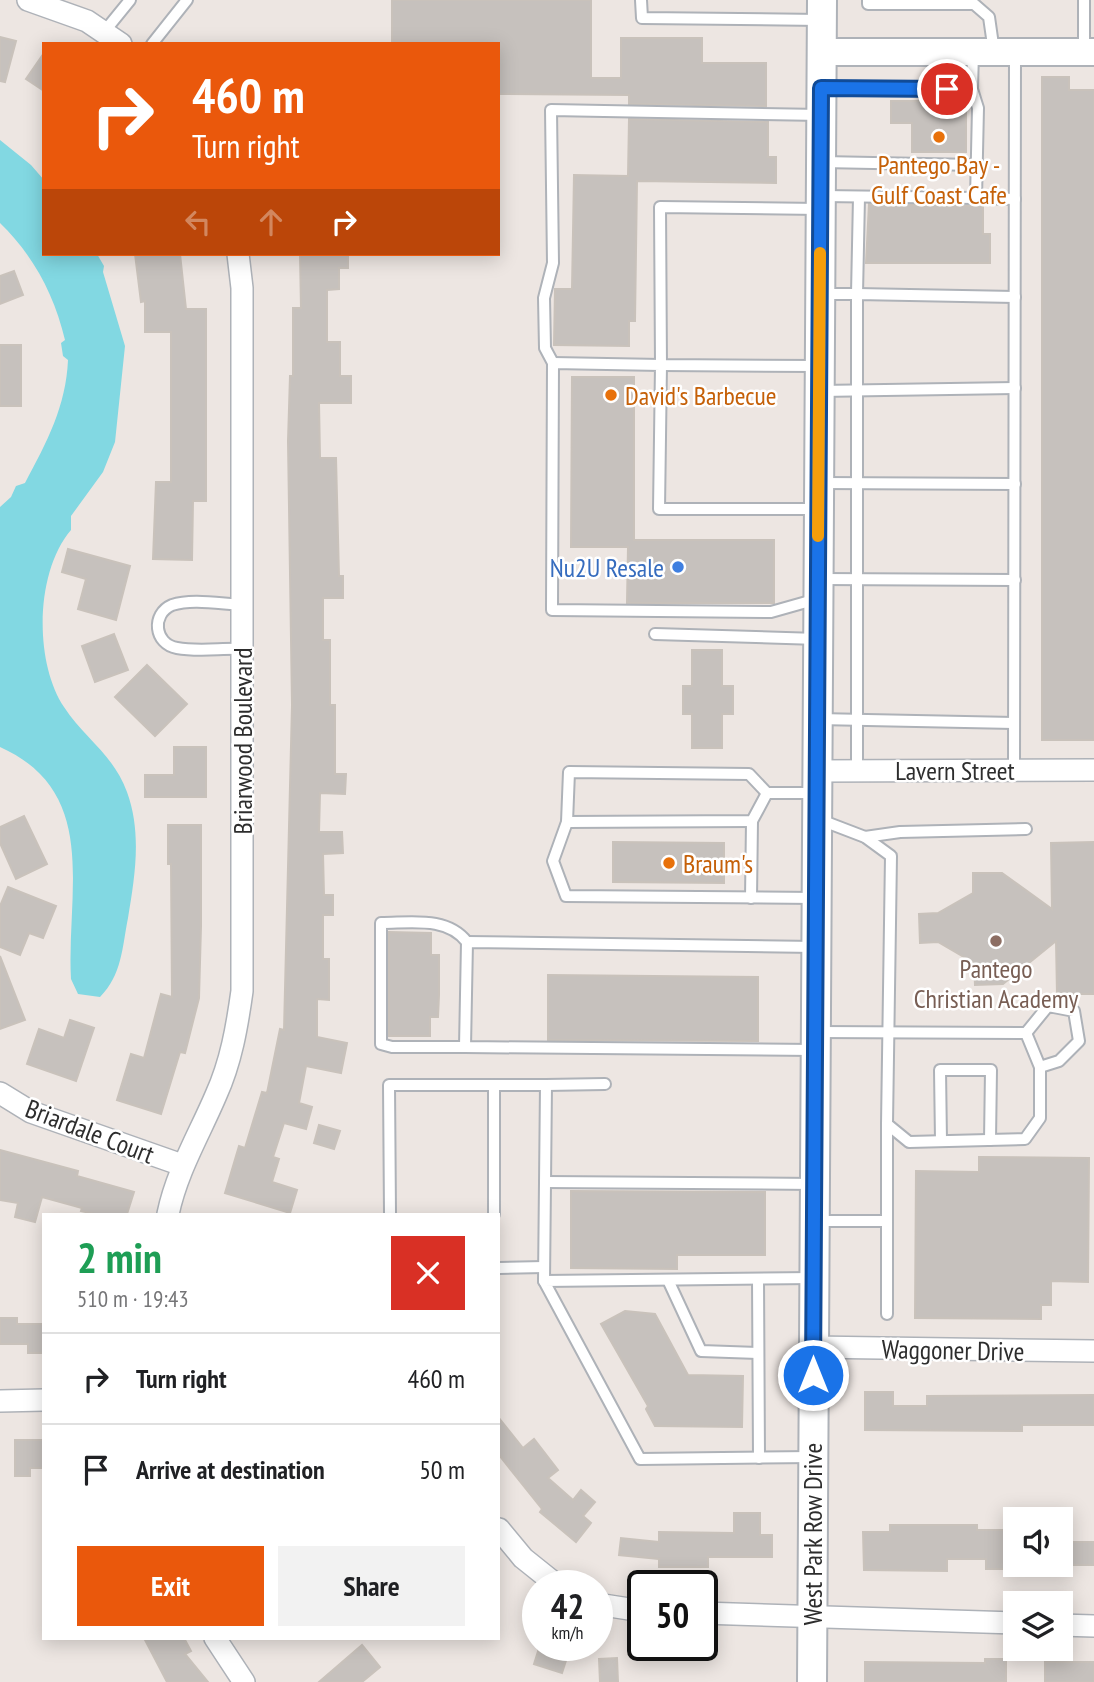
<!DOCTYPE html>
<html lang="en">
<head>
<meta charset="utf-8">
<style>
	:root { --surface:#fff; --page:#f2f2f2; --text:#202124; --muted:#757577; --line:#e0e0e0; --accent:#ea580c }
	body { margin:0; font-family:"PT Sans Narrow",sans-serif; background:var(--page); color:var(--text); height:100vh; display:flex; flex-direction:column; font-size:26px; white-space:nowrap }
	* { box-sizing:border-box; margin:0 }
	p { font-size:23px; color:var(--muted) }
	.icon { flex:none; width:38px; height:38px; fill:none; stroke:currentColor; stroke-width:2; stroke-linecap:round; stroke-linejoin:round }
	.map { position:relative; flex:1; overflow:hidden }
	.side { position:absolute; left:42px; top:1213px; width:458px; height:427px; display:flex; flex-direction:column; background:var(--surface); border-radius:0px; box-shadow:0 4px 18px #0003 }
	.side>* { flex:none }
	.hud { position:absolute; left:42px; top:42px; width:458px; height:214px; border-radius:0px; box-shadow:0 4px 18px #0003; background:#ea580c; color:#fff; overflow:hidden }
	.buttons { position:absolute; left:1003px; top:1507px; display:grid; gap:14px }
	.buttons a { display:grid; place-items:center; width:70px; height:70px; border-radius:0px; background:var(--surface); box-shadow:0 4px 18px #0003; font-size:35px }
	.speed { position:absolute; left:522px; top:1570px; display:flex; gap:14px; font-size:35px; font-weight:700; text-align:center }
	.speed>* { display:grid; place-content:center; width:91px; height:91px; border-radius:50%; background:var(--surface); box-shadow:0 4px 18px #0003; line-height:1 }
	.speed small { font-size:18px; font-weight:400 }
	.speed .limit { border:4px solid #111; border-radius:10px; background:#fff; color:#111 }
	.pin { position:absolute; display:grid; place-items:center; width:60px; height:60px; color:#fff; margin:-30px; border:4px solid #fff; border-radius:50%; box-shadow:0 2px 7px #0007 }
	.me { position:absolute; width:77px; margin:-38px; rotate:0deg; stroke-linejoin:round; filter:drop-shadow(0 0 5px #0008) }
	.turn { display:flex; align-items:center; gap:24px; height:147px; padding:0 35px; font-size:32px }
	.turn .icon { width:91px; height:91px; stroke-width:2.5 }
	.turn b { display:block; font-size:49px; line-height:60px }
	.lanes { display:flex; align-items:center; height:66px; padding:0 35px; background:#0003; justify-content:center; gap:35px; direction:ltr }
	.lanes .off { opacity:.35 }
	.round { display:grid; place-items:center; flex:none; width:74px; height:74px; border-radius:0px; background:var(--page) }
	.head { display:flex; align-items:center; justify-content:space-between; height:119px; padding:0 35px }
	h1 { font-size:42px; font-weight:700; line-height:52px; color:#1e9e55 }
	.button { display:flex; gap:14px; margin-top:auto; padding:14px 35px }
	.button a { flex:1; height:80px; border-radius:0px; background:var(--accent); color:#fff; font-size:28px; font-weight:700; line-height:80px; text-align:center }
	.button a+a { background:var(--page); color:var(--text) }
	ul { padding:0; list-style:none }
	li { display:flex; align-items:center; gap:21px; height:91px; padding:0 35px; border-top:2px solid var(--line) }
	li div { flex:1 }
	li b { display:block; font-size:26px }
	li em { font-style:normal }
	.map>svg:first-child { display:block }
</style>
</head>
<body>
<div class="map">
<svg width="1094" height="1682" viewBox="0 0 1094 1682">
	<rect width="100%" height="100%" fill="#ede6e2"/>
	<path fill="#82d8e2" d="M0 140 31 165 44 180V254H97L104 266 103 272 125 346 115 442 103 472 71 516V530C35 572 34 662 64 707 85 739 113 754 127 792 142 833 135 876 128 918 122 948 122 975 100 997L78 994 71 979C66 893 101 792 0 747V507L11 497 16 486 25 483C47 442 66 406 68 360L63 356 61 343 65 340C54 294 33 255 0 223Z"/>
	<g fill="#c6c1bd" stroke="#c9c2bb" stroke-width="2">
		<polygon points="392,0 591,0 591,78 621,78 621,38 702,38 702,63 766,63 766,106 629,104 629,95 499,94 499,44 392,44"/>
		<polygon points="0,37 16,41 5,82 0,81"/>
		<polygon points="44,53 44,91 26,79"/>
		<polygon points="1042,77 1069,77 1069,90 1094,90 1094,740 1042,740"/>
		<polygon points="891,101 966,101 966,152 912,152 912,123 891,123"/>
		<polygon points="629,119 768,122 768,157 776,157 776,183 637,181 635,321 629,321 629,346 554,345 555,289 572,289 574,175 628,176"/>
		<polygon points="869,204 983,206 983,234 990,234 990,263 866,263"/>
		<polygon points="135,254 180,254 186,309 206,309 206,501 193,501 192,560 153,559 156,482 171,482 171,332 145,332 145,301 141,302"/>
		<polygon points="300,254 348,254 348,268 339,268 339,289 327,290 327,342 340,342 340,376 351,376 351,403 319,403 320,458 336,458 339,576 343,576 343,598 323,598 323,640 330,640 330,705 335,705 335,774 346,774 345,794 320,793 319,832 342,832 343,853 323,854 324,895 333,895 333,915 323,915 323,959 329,959 329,1000 317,999 317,1037 347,1043 341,1073 306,1066 299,1103 312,1107 306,1129 284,1123 273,1157 279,1159 272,1182 297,1190 290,1213 225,1193 239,1146 245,1148 262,1092 267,1093 280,1029 284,1030 292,705 288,441 290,376 293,376 293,308 301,308"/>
		<polygon points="14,271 23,295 0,304 0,276"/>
		<rect x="0" y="345" width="21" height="61"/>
		<polygon points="572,377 634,377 634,540 774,540 774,603 627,603 628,547 571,547"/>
		<polygon points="68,549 130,566 116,620 78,609 86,579 62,572"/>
		<polygon points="114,634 128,670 95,682 82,646"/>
		<polygon points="692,650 722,650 722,686 733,686 733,714 722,714 722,748 692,748 692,714 683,714 683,686 692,686"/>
		<polygon points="147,665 187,704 155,736 115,697"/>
		<polygon points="174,747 206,747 206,797 145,797 145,775 174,775"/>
		<polygon points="24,816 47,864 16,879 0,843 0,827"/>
		<polygon points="168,825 201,825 201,926 199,998 185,1053 180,1052 161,1114 117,1100 131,1054 144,1058 161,994 172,997 171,864 168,864"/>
		<polygon points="613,842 724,843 724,883 613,882"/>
		<polygon points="1094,842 1094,994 1057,994 1056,941 1003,984 975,985 974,963 938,942 920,943 919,914 938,913 973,893 973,873 1002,873 1052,909 1051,843"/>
		<polygon points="8,887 56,906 43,938 29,933 20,955 0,947 0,906"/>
		<polygon points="389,932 431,933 431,955 439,955 439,995 438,1017 430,1017 430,1036 389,1036"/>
		<polygon points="0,956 25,1020 0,1029"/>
		<polygon points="548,975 758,977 758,1041 548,1040"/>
		<polygon points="70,1020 94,1028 76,1081 27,1064 39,1029 64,1038"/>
		<polygon points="319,1125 340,1131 334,1149 314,1143"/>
		<polygon points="0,1150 78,1171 77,1176 134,1192 127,1214 94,1214 81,1211 82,1208 42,1197 35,1222 15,1217 18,1203 0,1200"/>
		<polygon points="979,1157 1089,1158 1088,1282 1051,1281 1051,1305 1041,1305 1041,1319 915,1318 916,1171 979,1172"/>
		<polygon points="571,1191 765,1192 765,1255 677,1255 677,1269 571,1268"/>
		<polygon points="625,1311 655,1314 688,1375 743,1376 742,1427 655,1426 646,1409 648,1406 601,1324"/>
		<polygon points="0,1318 17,1318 17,1324 44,1324 44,1353 28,1353 28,1344 0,1344"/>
		<polygon points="865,1392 893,1392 893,1406 927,1406 927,1396 1094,1395 1094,1425 1022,1425 1022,1431 865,1430"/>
		<polygon points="499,1418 523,1448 534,1439 558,1470 548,1478 573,1500 581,1490 595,1502 583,1516 591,1523 576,1542 540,1512 542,1509 499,1455"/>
		<polygon points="15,1440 44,1440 44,1468 30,1468 30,1476 15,1476"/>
		<polygon points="734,1513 760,1513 760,1535 772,1535 772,1557 708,1557 708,1567 659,1567 659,1559 619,1555 621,1538 659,1542 659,1532 734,1533"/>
		<polygon points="890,1525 977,1525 977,1530 1009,1530 1009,1540 1015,1540 1015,1569 986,1569 986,1559 947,1559 947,1571 864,1570 863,1532 890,1532"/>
		<rect x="1060" y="1542" width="34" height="23"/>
		<polygon points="144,1638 184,1638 191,1651 185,1654 208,1682 167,1682"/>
		<polygon points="362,1645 380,1667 362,1682 319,1682"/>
		<polygon points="540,1645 571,1645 562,1673 534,1664"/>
		<polygon points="617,1658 618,1682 600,1682 599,1659"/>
		<polygon points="985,1659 1006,1659 1006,1682 865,1682 865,1662 985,1663"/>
		<rect x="1045" y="1662" width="49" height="20"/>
	</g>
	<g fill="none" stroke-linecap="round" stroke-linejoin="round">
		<defs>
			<g id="service">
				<polyline points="641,0 642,18 821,20"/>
				<polyline points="868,0 868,4 974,4 989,17 994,52"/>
				<polyline points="1084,0 1084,52"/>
				<polyline points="104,32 130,0"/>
				<polyline points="152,44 187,0"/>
				<polyline points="973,52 972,89 978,108 976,198 1015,199"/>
				<polyline points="821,88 972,89"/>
				<polyline points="822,162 976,165"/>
				<polyline points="823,196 976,198"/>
				<polyline points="821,294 857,294 859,197"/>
				<polyline points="553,363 545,348 544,298 553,263 551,110 821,115"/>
				<polyline points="817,366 661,365 660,207 820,209"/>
				<polyline points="820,391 1015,388"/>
				<polyline points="822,483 1015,484"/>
				<polyline points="821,579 1015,580"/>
				<polyline points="817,599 771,612 552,610 553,363 661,365 659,509 819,509"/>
				<path d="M243 605C221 604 192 598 172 605 151 614 154 644 177 648 198 652 222 648 243 649"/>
				<polyline points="655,634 818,639"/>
				<polyline points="818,719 1014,723"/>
				<polyline points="1014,770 1015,52"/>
				<polyline points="857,771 857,294 1015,297"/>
				<polyline points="818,819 865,837 891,856 887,1124 909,1142 1025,1139 1040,1118 1040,1067 1026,1033"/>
				<polyline points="567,822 569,772 749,774 767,793"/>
				<polyline points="865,837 900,832 1026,829"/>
				<polyline points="751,898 752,821"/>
				<polyline points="816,898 566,896 553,861 567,822 752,821 767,793 817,793"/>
				<polyline points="818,1032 1026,1033 1048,1006 1074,1011 1079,1041 1059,1061 1040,1067"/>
				<path d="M465 1047H392L381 1044V923C411 923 447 916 467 942"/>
				<polyline points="814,1050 465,1047 467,942 815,947"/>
				<polyline points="546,1085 605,1084"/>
				<polyline points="887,1124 887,1314"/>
				<polyline points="941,1141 940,1070 991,1070 990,1140"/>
				<polyline points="545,1182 815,1184"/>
				<polyline points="390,1214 389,1085 546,1085 544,1281"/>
				<polyline points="494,1214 494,1085"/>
				<polyline points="815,1221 886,1221"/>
				<polyline points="499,1268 544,1267"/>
				<polyline points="758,1279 759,1458"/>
				<polyline points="668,1280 701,1351 758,1353"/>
				<polyline points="813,1457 640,1459 544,1281 814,1278"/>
			</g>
			<g id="minor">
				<polyline points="28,0 87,21 121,44"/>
				<polyline points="817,771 1094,770"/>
				<polyline points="0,1093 31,1112 182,1165"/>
				<path d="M168 1214C177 1171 199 1135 216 1095 231 1062 237 1027 242 991V288L238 254"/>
				<polyline points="812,1347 1094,1351"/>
				<polyline points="0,1401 44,1400"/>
				<polyline points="499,1529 523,1558 558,1586"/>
				<polyline points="597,1604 642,1611"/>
				<polyline points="702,1613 1015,1623"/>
				<polyline points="1060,1625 1094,1626"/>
				<polyline points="215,1638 244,1682"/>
			</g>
			<polyline id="tertiary" points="821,52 1094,52"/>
			<polyline id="secondary" points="812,1682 822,0"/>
		</defs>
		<use href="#service" stroke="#aeb2b8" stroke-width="14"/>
		<use href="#minor" stroke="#aeb2b8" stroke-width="24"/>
		<use href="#tertiary" stroke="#aeb2b8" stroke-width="30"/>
		<use href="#secondary" stroke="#aeb2b8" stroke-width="32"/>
		<use href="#service" stroke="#fff" stroke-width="10"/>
		<use href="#minor" stroke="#fff" stroke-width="21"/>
		<use href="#tertiary" stroke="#fff" stroke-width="26"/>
		<use href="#secondary" stroke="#fff" stroke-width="28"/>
	</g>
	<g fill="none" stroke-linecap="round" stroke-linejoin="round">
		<defs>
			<polyline id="route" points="813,1375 821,88 947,89"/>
		</defs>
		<use href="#route" stroke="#114b97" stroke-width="18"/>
		<use href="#route" stroke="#1a73e8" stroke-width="12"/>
		<polyline stroke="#f59e0b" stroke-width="12" points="818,536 820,253"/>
	</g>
	<g fill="#e8710a" stroke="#fff" stroke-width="2.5">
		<circle cx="939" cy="137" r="7"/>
		<circle cx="611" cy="395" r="7"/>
		<circle cx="669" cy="863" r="7"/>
	</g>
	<circle fill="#3f7fe0" stroke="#fff" stroke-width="2.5" cx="678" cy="567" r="7"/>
	<circle fill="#8d6e63" stroke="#fff" stroke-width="2.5" cx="996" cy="941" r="7"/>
	<g text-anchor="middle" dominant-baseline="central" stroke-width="5" stroke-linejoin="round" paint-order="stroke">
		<g font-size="26" fill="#c56008" stroke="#fff" text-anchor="start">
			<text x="939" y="164" text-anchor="middle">Pantego Bay -<tspan x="939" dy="30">Gulf Coast Cafe</tspan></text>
			<text x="625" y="395">David's Barbecue</text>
			<text x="683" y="863">Braum's</text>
		</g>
		<g font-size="26" fill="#366cbe" stroke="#fff" text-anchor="end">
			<text x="664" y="567">Nu2U Resale</text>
		</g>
		<g font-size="26" fill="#2d2d2d" stroke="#fff">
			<text transform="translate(242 741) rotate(-90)">Briarwood Boulevard</text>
			<text x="955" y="770">Lavern Street</text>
			<text transform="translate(90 1131) rotate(21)">Briardale Court</text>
			<text transform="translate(953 1350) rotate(1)">Waggoner Drive</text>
			<text transform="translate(812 1534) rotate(-90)">West Park Row Drive</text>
		</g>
		<g font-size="26" fill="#785e54" stroke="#fff">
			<text x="996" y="968">Pantego<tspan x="996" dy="30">Christian Academy</tspan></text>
		</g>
	</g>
</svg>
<div class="buttons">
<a><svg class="icon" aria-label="sound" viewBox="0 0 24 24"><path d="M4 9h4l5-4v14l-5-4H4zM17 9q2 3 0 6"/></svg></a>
<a><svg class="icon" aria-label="layers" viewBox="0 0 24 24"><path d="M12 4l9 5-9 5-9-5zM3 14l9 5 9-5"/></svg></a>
</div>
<div class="speed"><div>42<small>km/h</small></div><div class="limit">50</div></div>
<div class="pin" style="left:947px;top:89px;background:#d93025"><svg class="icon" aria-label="arrive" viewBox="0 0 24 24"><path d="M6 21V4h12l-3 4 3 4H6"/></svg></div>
<svg class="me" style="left:813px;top:1375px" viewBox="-20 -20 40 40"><circle r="17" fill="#1a73e8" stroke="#fff" stroke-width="3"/><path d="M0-11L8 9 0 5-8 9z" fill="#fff"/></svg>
<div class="hud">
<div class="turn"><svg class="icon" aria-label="right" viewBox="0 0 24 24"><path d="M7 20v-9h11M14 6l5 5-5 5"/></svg><div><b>460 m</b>Turn right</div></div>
<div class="lanes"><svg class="icon off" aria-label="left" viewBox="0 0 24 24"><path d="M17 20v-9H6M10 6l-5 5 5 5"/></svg><svg class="icon off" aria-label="ahead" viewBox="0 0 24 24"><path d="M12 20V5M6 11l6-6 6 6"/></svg><svg class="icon" aria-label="right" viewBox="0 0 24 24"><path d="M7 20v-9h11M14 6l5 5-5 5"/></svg></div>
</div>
<section class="side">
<div class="head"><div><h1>2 min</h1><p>510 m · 19:43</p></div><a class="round" style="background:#d93025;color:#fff"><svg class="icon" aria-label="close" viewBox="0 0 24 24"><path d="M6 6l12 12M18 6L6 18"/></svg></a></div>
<ul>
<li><svg class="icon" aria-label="right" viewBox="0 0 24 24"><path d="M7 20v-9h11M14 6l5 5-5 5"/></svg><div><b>Turn right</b></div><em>460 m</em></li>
<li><svg class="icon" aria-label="arrive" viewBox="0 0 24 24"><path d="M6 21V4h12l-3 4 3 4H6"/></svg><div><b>Arrive at destination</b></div><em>50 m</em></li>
</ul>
<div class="button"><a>Exit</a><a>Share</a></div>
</section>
</div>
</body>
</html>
